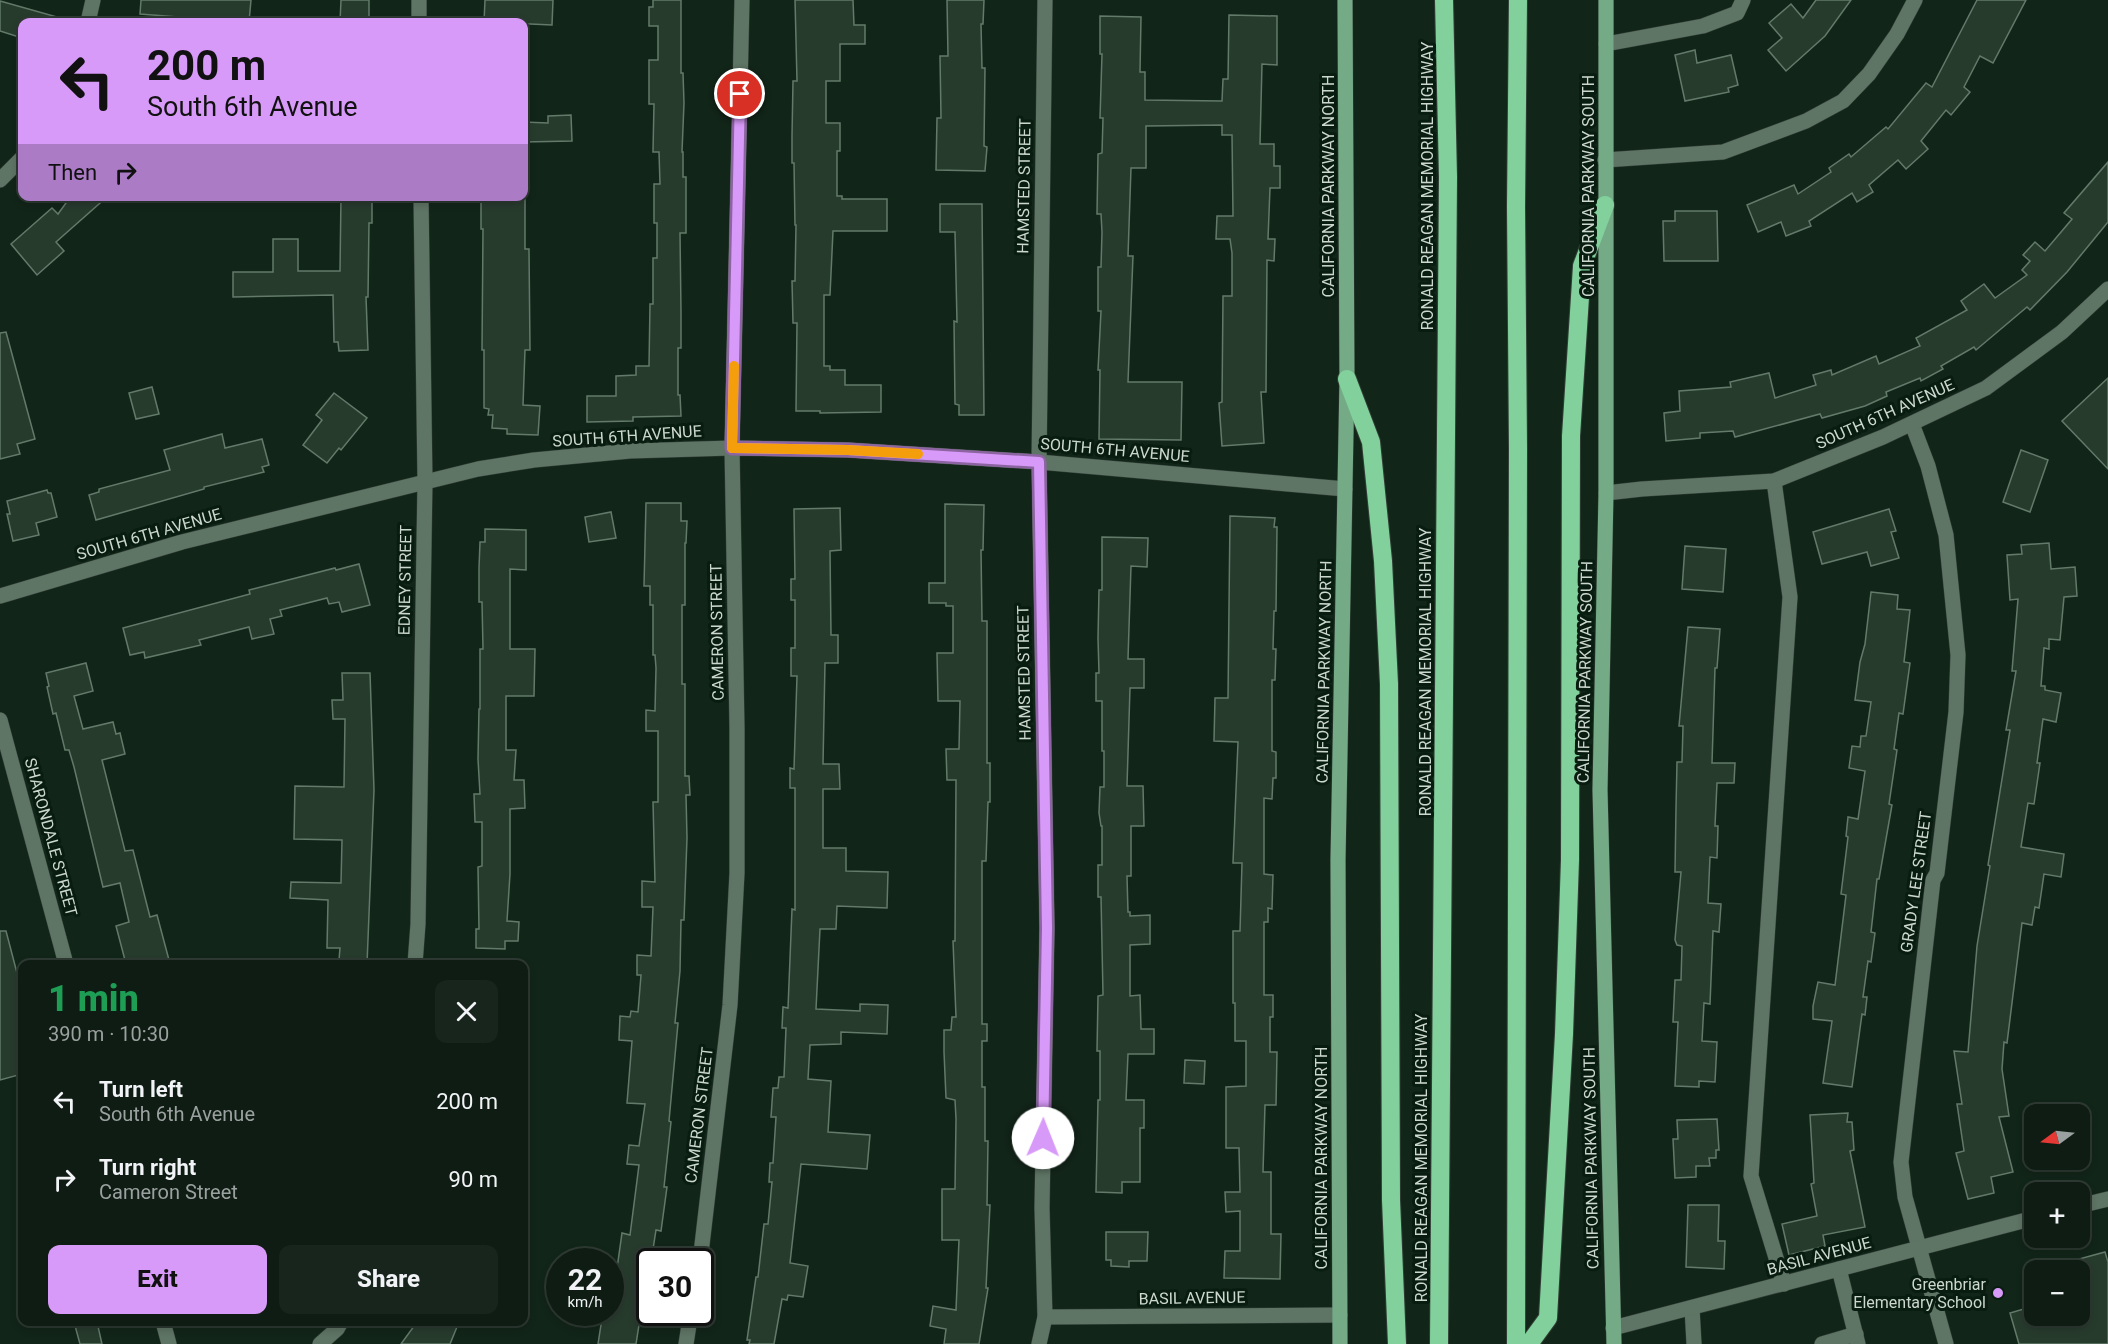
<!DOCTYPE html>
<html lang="en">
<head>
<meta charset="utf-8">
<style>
	:root { --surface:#0e1c13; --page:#17251c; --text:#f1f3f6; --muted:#9ba1a0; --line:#2e3a33; --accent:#d89af8 }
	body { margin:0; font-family:Roboto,sans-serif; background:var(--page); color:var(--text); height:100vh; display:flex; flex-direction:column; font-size:22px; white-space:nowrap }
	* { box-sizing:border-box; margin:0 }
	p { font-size:20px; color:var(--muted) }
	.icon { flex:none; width:33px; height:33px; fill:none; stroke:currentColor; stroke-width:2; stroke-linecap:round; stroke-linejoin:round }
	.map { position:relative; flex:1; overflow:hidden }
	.panel { position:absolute; left:18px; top:960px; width:510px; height:366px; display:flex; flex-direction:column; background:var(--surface); border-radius:12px; box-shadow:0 3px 9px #0003,0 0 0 2px var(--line) }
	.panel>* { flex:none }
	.hud { position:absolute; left:18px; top:18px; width:510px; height:183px; border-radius:12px; box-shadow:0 3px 9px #0003,0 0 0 2px var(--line); background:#d89af8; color:#111; overflow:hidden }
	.needle { width:39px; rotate:255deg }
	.fabs { position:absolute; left:2024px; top:1104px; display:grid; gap:12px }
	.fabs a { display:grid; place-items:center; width:66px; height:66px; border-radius:12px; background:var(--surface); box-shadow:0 3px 9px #0003,0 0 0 2px var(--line); font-size:30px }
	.speed { position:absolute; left:546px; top:1248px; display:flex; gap:12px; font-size:30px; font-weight:700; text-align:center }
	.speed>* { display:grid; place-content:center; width:78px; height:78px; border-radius:50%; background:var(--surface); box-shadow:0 3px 9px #0003,0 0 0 2px var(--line); line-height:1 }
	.speed small { font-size:15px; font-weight:400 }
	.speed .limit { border:3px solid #111; border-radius:9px; background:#fff; color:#111 }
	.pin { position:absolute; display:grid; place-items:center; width:51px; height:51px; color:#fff; margin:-26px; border:3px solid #fff; border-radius:50%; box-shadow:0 2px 6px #0007 }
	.me { position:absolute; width:66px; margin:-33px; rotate:1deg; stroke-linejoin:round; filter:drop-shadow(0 0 4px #0008) }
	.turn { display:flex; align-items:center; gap:21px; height:126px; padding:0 30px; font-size:27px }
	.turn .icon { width:78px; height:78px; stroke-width:2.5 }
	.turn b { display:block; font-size:42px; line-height:51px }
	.then { display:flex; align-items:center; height:57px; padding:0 30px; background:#0003; gap:12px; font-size:22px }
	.round { display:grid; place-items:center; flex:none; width:63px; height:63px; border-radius:12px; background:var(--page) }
	.overview { display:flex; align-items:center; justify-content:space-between; height:102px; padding:0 30px }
	h1 { font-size:36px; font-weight:800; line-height:45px; color:#1e9e55 }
	.primary-button { display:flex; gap:12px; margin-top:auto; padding:12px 30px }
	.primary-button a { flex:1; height:69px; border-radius:12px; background:var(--accent); color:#111; font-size:24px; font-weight:800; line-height:69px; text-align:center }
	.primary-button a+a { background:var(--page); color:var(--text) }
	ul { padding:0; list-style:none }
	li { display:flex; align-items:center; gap:18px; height:78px; padding:0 30px }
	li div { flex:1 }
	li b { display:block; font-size:22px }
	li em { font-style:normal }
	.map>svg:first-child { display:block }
</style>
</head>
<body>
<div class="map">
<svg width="2108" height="1344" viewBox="0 0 2108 1344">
	<rect width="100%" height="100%" fill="#122519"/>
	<g fill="#273b2d" stroke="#637a6a" stroke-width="1.5">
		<polygon points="141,0 251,0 249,22 229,22 229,21 140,14"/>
		<polygon points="341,0 369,0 369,22 340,22"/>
		<polygon points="485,0 553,0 552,25 484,22"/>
		<polygon points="653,0 681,0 681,73 683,73 684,103 682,152 683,152 683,177 686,177 686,233 680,233 681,312 681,348 678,348 678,395 680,395 681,416 633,417 633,421 587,422 587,396 616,396 616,376 636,375 636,366 649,366 650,304 653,304 653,258 657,258 657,223 654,223 654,184 660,184 659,152 653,152 654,104 649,104 649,60 658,60 658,26 649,26 649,7 653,7"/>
		<polygon points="795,0 853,0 854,25 865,25 865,44 840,44 840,81 826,81 826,123 840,123 840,151 837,151 837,196 842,196 842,199 887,199 887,231 833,231 830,295 824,295 824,366 830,366 830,370 845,370 845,385 881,385 881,412 820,413 820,411 796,411 797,323 793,323 792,281 795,281 796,225 795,225 794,163 792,163 792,136 793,81 797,81"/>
		<polygon points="947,0 984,0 983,24 981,24 982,68 985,68 984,146 987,147 985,171 936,170 937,118 941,118 940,56 948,56"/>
		<polygon points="1816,0 1851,0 1825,36 1786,71 1768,50 1782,38 1769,23 1791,4 1803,18"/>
		<polygon points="1977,0 2026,0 1993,63 1980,56 1964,87 1970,92 1951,115 1946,110 1921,141 1928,149 1906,169 1898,160 1869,185 1873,192 1857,202 1852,193 1809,221 1811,226 1786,236 1781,222 1758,232 1747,205 1794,185 1798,194 1831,172 1829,168 1849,154 1851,157 1886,127 1888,129 1926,83 1932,87"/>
		<polygon points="0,1 57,17 56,22 22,22 22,38 0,31"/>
		<polygon points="1229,15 1277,16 1277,65 1262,64 1260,144 1274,144 1274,166 1280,166 1280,188 1270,188 1268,239 1275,239 1274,261 1267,260 1266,392 1261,392 1264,443 1222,446 1219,403 1222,402 1223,296 1232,296 1232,253 1230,239 1216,239 1217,216 1233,216 1232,135 1222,135 1222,125 1146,126 1146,168 1131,168 1128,256 1133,256 1128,382 1182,382 1181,440 1099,439 1100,370 1098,370 1101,311 1098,311 1098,267 1101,267 1102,232 1101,214 1097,214 1098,154 1102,153 1103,118 1100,118 1102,54 1100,54 1100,16 1141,17 1140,72 1145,72 1145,100 1222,101 1223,79 1228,79"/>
		<polygon points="1695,50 1697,63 1731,55 1738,85 1728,88 1729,92 1685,101 1675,55"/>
		<polygon points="571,115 572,141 524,142 524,122 548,123 548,116"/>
		<polygon points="2108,162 2108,222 2067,272 2030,310 2027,307 1976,350 1974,347 1941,366 1943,369 1921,381 1920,378 1886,392 1887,396 1865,406 1822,418 1820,414 1735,437 1733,431 1700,433 1700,438 1666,441 1664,413 1680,411 1679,391 1731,387 1730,382 1769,373 1775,398 1816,385 1813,375 1831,370 1832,375 1876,356 1879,364 1920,346 1916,338 1967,310 1961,301 1984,284 1995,298 2027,275 2022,270 2030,261 2023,255 2035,242 2045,251 2072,219 2064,213"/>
		<polygon points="71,196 108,196 56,242 64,251 37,275 11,244 52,208 58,214"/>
		<polygon points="341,196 370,196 370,199 372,199 372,223 369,223 368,297 366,297 368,350 339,351 338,342 334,342 333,295 233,297 233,272 273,272 273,239 298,239 298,271 340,271"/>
		<polygon points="486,196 525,196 525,249 529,249 530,350 525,350 523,405 540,406 538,435 507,434 507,429 492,428 493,415 488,415 489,409 484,408 484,350 482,350 483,229 481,229 481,199 486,199"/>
		<polygon points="940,204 982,204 984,415 959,415 959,405 955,404 954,321 957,322 955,232 940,232"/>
		<polygon points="1675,211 1717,211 1718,261 1664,261 1663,221 1675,221"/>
		<polygon points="6,332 35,439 17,444 20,454 0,459 0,333"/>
		<polygon points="2108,378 2108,469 2062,421"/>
		<polygon points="152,387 159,414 136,419 129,393"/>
		<polygon points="334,393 367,418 341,450 339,448 327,463 303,445 322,420 316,415"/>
		<polygon points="222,434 225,448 262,439 269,465 262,467 264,472 204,487 204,489 96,520 89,495 99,492 99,489 170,470 164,450"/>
		<polygon points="2021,450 2048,460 2030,512 2003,502"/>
		<polygon points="47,490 48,493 51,493 57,517 36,523 39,535 13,541 7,514 10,514 7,501"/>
		<polygon points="646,503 681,503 681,521 687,521 686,543 685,543 685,605 682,605 682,684 685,684 685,776 689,776 690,795 686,795 687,838 684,920 681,920 680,971 675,1023 678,1023 669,1121 671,1122 664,1187 667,1187 661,1231 656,1230 651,1262 650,1262 647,1293 644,1293 636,1344 598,1344 603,1312 610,1312 610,1296 613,1297 622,1233 630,1235 639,1165 627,1164 629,1145 639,1146 645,1104 627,1103 632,1041 619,1040 620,1016 630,1017 631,1011 638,1012 641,975 637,975 637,955 651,956 653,907 642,907 642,881 655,882 653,802 658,802 658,731 646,731 646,710 655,711 656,668 655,655 653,655 653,605 650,605 650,586 644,586"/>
		<polygon points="945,504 984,505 983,550 981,550 982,621 987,621 987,763 990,763 990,802 988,802 986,861 982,861 982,1024 987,1024 987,1041 982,1041 982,1087 985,1087 985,1141 988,1141 987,1205 990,1205 986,1288 988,1288 979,1344 944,1344 946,1329 930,1326 933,1306 956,1310 959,1240 942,1240 942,1189 955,1189 956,1119 955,1100 946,1098 944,1052 944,1030 951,1030 952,1017 956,1017 953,941 955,941 956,780 947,780 946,749 959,749 960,701 938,701 937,653 953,653 953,606 946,606 946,603 929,603 929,583 945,583"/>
		<polygon points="840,508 841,550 830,551 831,635 838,635 838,663 825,663 823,764 839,764 840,789 823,789 823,848 846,848 846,871 888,872 887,908 837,906 836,929 820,929 816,1009 860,1011 860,1004 888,1005 887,1034 841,1032 841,1044 810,1045 808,1079 831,1081 828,1132 870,1135 867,1169 801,1164 790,1263 808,1266 803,1297 788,1295 787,1300 782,1299 774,1344 749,1344 750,1340 747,1340 756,1277 758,1277 764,1224 768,1224 772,1182 769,1182 770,1163 773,1163 776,1117 771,1117 773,1088 778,1088 779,1077 784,1077 786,1028 782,1028 783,1007 788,1008 792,909 795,910 795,788 790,788 790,768 794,769 797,676 791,676 791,648 795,648 795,600 791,600 791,579 795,579 794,509"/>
		<polygon points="1889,509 1896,531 1891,532 1899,558 1871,566 1867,552 1822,564 1813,532"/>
		<polygon points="611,512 616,538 589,542 585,517"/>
		<polygon points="1230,516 1275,518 1274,527 1277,527 1276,611 1274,611 1273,649 1276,649 1275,680 1272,680 1272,751 1276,752 1276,778 1273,778 1272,799 1264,798 1264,874 1273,875 1272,909 1268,908 1268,922 1264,922 1264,995 1273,995 1273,1017 1270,1017 1270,1052 1277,1052 1276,1105 1265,1105 1263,1172 1271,1172 1271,1234 1281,1234 1280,1279 1224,1278 1225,1251 1240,1251 1240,1211 1226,1212 1225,1192 1240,1192 1239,1148 1226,1148 1226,1087 1246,1086 1246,1041 1235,1041 1235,1003 1233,1003 1233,931 1240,931 1242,863 1233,863 1238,742 1214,741 1215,698 1228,698"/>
		<polygon points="485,529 526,530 526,570 510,569 510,649 535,649 534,696 506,696 506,750 516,750 514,780 524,780 525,808 510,809 510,874 507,921 519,922 518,941 505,941 505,949 476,948 476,929 479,929 478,867 482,866 482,822 475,822 474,794 480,794 478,759 479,709 480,709 480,649 483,649 482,602 479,602 479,568 480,542 485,542"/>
		<polygon points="1102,537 1148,538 1147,567 1131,566 1128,659 1144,659 1144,688 1130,688 1127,786 1143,786 1144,826 1131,826 1131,876 1127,876 1128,912 1130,912 1130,916 1150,915 1150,944 1130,945 1130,996 1140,995 1141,1029 1154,1029 1154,1054 1128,1054 1126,1100 1144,1100 1144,1128 1140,1128 1140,1182 1122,1182 1122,1193 1096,1192 1098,1100 1100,1100 1100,1051 1097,1051 1098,996 1103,995 1101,897 1098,897 1098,865 1102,865 1102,826 1101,826 1099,813 1100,787 1104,787 1104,751 1102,751 1102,701 1096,701 1096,673 1099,673 1098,638 1099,590 1102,590"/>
		<polygon points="2049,543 2051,569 2075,567 2077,596 2064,597 2060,640 2049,639 2049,649 2044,648 2041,686 2045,686 2045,690 2061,693 2056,722 2043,719 2037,763 2040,763 2034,804 2028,803 2021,847 2064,854 2061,877 2044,874 2039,908 2035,907 2032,925 2022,923 2007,1043 2004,1042 2002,1069 2009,1116 1999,1117 2013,1172 1991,1177 1994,1193 1968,1199 1956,1153 1964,1151 1957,1104 1962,1104 1954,1051 1968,1052 1977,946 1990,866 1988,865 2010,730 2006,730 2016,671 2012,671 2018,599 2010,600 2007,555 2022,554 2021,545"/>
		<polygon points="1685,546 1726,549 1723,592 1682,589"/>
		<polygon points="359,564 370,605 342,612 339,602 329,604 327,598 280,610 282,616 270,619 274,634 252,639 249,627 199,640 201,645 145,658 144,652 130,655 123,628 250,594 249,590 335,568 336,570"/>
		<polygon points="1871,592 1898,595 1897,609 1910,610 1904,662 1910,663 1903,714 1899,713 1894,749 1897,750 1889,804 1892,805 1879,879 1877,879 1871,932 1875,933 1871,962 1868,961 1863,997 1867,997 1865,1015 1862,1014 1852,1087 1823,1083 1832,1021 1813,1019 1813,1006 1818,982 1835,985 1846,895 1841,894 1848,837 1846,836 1848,817 1858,819 1865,771 1849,768 1852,746 1860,747 1861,736 1866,736 1871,702 1855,700 1860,662 1865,644"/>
		<polygon points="1688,627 1720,629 1717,668 1715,668 1712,763 1735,763 1734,783 1717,783 1715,826 1718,826 1717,858 1710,857 1708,903 1721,904 1719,932 1713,931 1710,1004 1704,1003 1702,1041 1717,1042 1715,1082 1699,1081 1699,1087 1675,1086 1678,1022 1673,1022 1675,980 1681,980 1682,946 1677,945 1675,940 1681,872 1675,872 1676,808 1677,762 1682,762 1683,726 1679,726"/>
		<polygon points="86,663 93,691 74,696 83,729 113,722 116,734 120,733 125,754 102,760 125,851 133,850 150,917 157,915 169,960 151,964 126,964 116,926 129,922 120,883 103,887 74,767 69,750 65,750 56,713 53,714 47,687 49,686 46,673"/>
		<polygon points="342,673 370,673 374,790 367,964 342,964 342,960 339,960 340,948 327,948 328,900 290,898 291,882 341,883 342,840 294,839 295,786 344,787 345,719 333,719 332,700 343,700"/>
		<polygon points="0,931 6,931 22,992 22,1074 0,1080"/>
		<polygon points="1185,1060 1205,1061 1204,1084 1184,1083"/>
		<polygon points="1848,1113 1847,1122 1852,1122 1854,1150 1850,1151 1865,1227 1823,1235 1825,1246 1789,1255 1782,1224 1817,1216 1811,1184 1814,1183 1810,1115"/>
		<polygon points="1717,1119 1719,1150 1716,1150 1716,1158 1709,1158 1710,1166 1696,1166 1696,1177 1675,1178 1673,1139 1678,1139 1677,1120"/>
		<polygon points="1688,1205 1719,1205 1718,1241 1725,1241 1724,1269 1686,1267"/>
		<polygon points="1106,1232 1148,1232 1147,1261 1129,1261 1129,1267 1111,1266 1111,1260 1106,1260"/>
		<polygon points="2105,1252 2108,1262 2108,1344 2019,1344 2010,1313 2034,1306 2034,1316 2079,1316 2079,1259"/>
		<polygon points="74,1322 97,1322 102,1344 80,1344"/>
		<polygon points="417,1322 459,1322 450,1344 401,1344"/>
	</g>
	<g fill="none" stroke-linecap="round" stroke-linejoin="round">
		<defs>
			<g id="minor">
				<polyline points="419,0 419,22"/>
				<polyline points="88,22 93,0"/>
				<polyline points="1606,44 1703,26 1737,13 1743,0"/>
				<polyline points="1605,160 1723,152 1806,121 1843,101 1869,74 1897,34 1915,0"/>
				<polyline points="0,180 22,158"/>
				<polyline points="1912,424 1928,466 1946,535 1958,655 1956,712 1937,873 1933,880 1901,1162 1905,1197 1946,1344"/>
				<polyline points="1774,481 1790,597 1751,1176 1784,1284"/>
				<polyline points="1606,493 1642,489 1774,481 1883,437 1986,388 2062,332 2108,289"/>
				<polyline points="0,596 182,542 478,469 534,460 630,451 732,448 848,450 1039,462 1345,489"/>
				<polyline points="0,720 66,964"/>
				<polyline points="415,964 418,924 425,481 421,196"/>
				<polyline points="2079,1206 2108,1199"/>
				<polyline points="700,1262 730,1005 737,873 737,728 732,448 742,0"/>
				<polyline points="1839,1269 1858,1344"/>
				<polyline points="1692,1308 1694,1344"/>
				<polyline points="1045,1317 1340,1315"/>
				<polyline points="163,1322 169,1344"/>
				<polyline points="1613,1328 2034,1218"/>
				<polyline points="320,1344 337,1329 341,1322"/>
				<polyline points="686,1344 691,1312"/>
				<polyline points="1039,1344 1045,1317 1042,1208 1047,928 1039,462 1045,0"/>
				<polyline points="1822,1344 1856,1334"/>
			</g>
			<g id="major">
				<polyline points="1606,0 1606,493 1600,790 1614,1344"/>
				<polyline points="1340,1344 1338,860 1347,379 1345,0"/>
			</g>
			<g id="highway">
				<polyline points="1347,379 1371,442 1383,561 1389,684 1391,1200 1397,1344"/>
				<polyline points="1439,1344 1448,177 1444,0"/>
				<polyline points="1516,1344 1518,448 1516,207 1518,0"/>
				<polyline points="1529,1344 1548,1318 1564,1034 1570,860 1571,436 1582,266 1605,205"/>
			</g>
		</defs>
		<use href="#minor" stroke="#313e35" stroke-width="16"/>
		<use href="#major" stroke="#313e35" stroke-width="16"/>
		<use href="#highway" stroke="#313e35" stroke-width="20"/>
		<use href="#minor" stroke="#5e7464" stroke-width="15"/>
		<use href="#major" stroke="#74ab86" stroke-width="15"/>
		<use href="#highway" stroke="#82d09c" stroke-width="18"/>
	</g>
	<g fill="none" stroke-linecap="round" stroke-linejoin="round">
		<defs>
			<polyline id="route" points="740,94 732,448 848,450 1039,462 1047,928 1043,1138"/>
		</defs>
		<use href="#route" stroke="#8c64a1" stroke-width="15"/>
		<use href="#route" stroke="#d89af8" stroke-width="10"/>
		<polyline stroke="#f59e0b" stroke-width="10" points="734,366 732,448 848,450 918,454"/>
	</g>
	<circle fill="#d89af8" stroke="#081c0f" stroke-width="2" cx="1998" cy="1293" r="6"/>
	<g text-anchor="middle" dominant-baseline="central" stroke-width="6" stroke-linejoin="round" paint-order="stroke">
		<g font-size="16" fill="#ccd8cf" stroke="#081c0f">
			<text transform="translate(1024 186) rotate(-89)">HAMSTED STREET</text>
			<text transform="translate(1328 186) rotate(-90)">CALIFORNIA PARKWAY NORTH</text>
			<text transform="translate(1427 186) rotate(-90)">RONALD REAGAN MEMORIAL HIGHWAY</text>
			<text transform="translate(1588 186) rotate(-90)">CALIFORNIA PARKWAY SOUTH</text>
			<text transform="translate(1885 414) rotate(-24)">SOUTH 6TH AVENUE</text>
			<text transform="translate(627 436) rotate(-4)">SOUTH 6TH AVENUE</text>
			<text transform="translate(1115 450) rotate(5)">SOUTH 6TH AVENUE</text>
			<text transform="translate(149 534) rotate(-16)">SOUTH 6TH AVENUE</text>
			<text transform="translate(405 580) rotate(-89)">EDNEY STREET</text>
			<text transform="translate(717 632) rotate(-91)">CAMERON STREET</text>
			<text transform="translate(1324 672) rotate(-89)">CALIFORNIA PARKWAY NORTH</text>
			<text transform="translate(1425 672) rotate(-90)">RONALD REAGAN MEMORIAL HIGHWAY</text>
			<text transform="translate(1585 672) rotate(-89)">CALIFORNIA PARKWAY SOUTH</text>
			<text transform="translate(1024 673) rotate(-91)">HAMSTED STREET</text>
			<text transform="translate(51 837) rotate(75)">SHARONDALE STREET</text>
			<text transform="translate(1916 882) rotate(-82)">GRADY LEE STREET</text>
			<text transform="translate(699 1115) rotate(-83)">CAMERON STREET</text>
			<text transform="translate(1321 1158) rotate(-90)">CALIFORNIA PARKWAY NORTH</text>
			<text transform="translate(1421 1158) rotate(-90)">RONALD REAGAN MEMORIAL HIGHWAY</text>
			<text transform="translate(1591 1158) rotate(-91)">CALIFORNIA PARKWAY SOUTH</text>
			<text transform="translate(1819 1256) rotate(-15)">BASIL AVENUE</text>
			<text transform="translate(1192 1298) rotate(-1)">BASIL AVENUE</text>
		</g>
		<g font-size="16" fill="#ccd8cf" stroke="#081c0f" text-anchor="end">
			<text x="1986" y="1284">Greenbriar<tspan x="1986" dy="18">Elementary School</tspan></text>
		</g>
	</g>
</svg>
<div class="fabs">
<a><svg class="needle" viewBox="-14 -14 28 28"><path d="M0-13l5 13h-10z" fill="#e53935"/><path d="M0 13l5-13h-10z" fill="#9ba1a0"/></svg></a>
<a>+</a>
<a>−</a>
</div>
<div class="speed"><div>22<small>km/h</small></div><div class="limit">30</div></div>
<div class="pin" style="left:740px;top:94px;background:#d93025"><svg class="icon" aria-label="arrive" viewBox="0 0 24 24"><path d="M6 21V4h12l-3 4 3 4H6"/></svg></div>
<svg class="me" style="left:1043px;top:1138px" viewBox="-20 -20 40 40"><circle r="19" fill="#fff"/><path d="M0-13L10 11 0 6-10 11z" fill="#d89af8"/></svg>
<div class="hud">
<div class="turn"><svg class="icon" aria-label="left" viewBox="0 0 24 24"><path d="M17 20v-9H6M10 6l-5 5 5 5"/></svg><div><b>200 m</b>South 6th Avenue</div></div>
<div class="then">Then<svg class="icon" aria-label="right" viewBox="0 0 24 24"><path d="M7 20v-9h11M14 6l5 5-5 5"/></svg></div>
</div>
<section class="panel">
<div class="overview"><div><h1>1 min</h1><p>390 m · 10:30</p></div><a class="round"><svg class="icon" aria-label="close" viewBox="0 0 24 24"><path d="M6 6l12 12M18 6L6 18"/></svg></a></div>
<ul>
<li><svg class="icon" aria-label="left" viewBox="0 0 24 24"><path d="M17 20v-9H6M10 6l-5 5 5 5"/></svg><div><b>Turn left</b><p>South 6th Avenue</p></div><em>200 m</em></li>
<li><svg class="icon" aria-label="right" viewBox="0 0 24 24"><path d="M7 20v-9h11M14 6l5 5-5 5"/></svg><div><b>Turn right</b><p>Cameron Street</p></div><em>90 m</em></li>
</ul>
<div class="primary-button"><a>Exit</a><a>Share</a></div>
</section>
</div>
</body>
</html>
